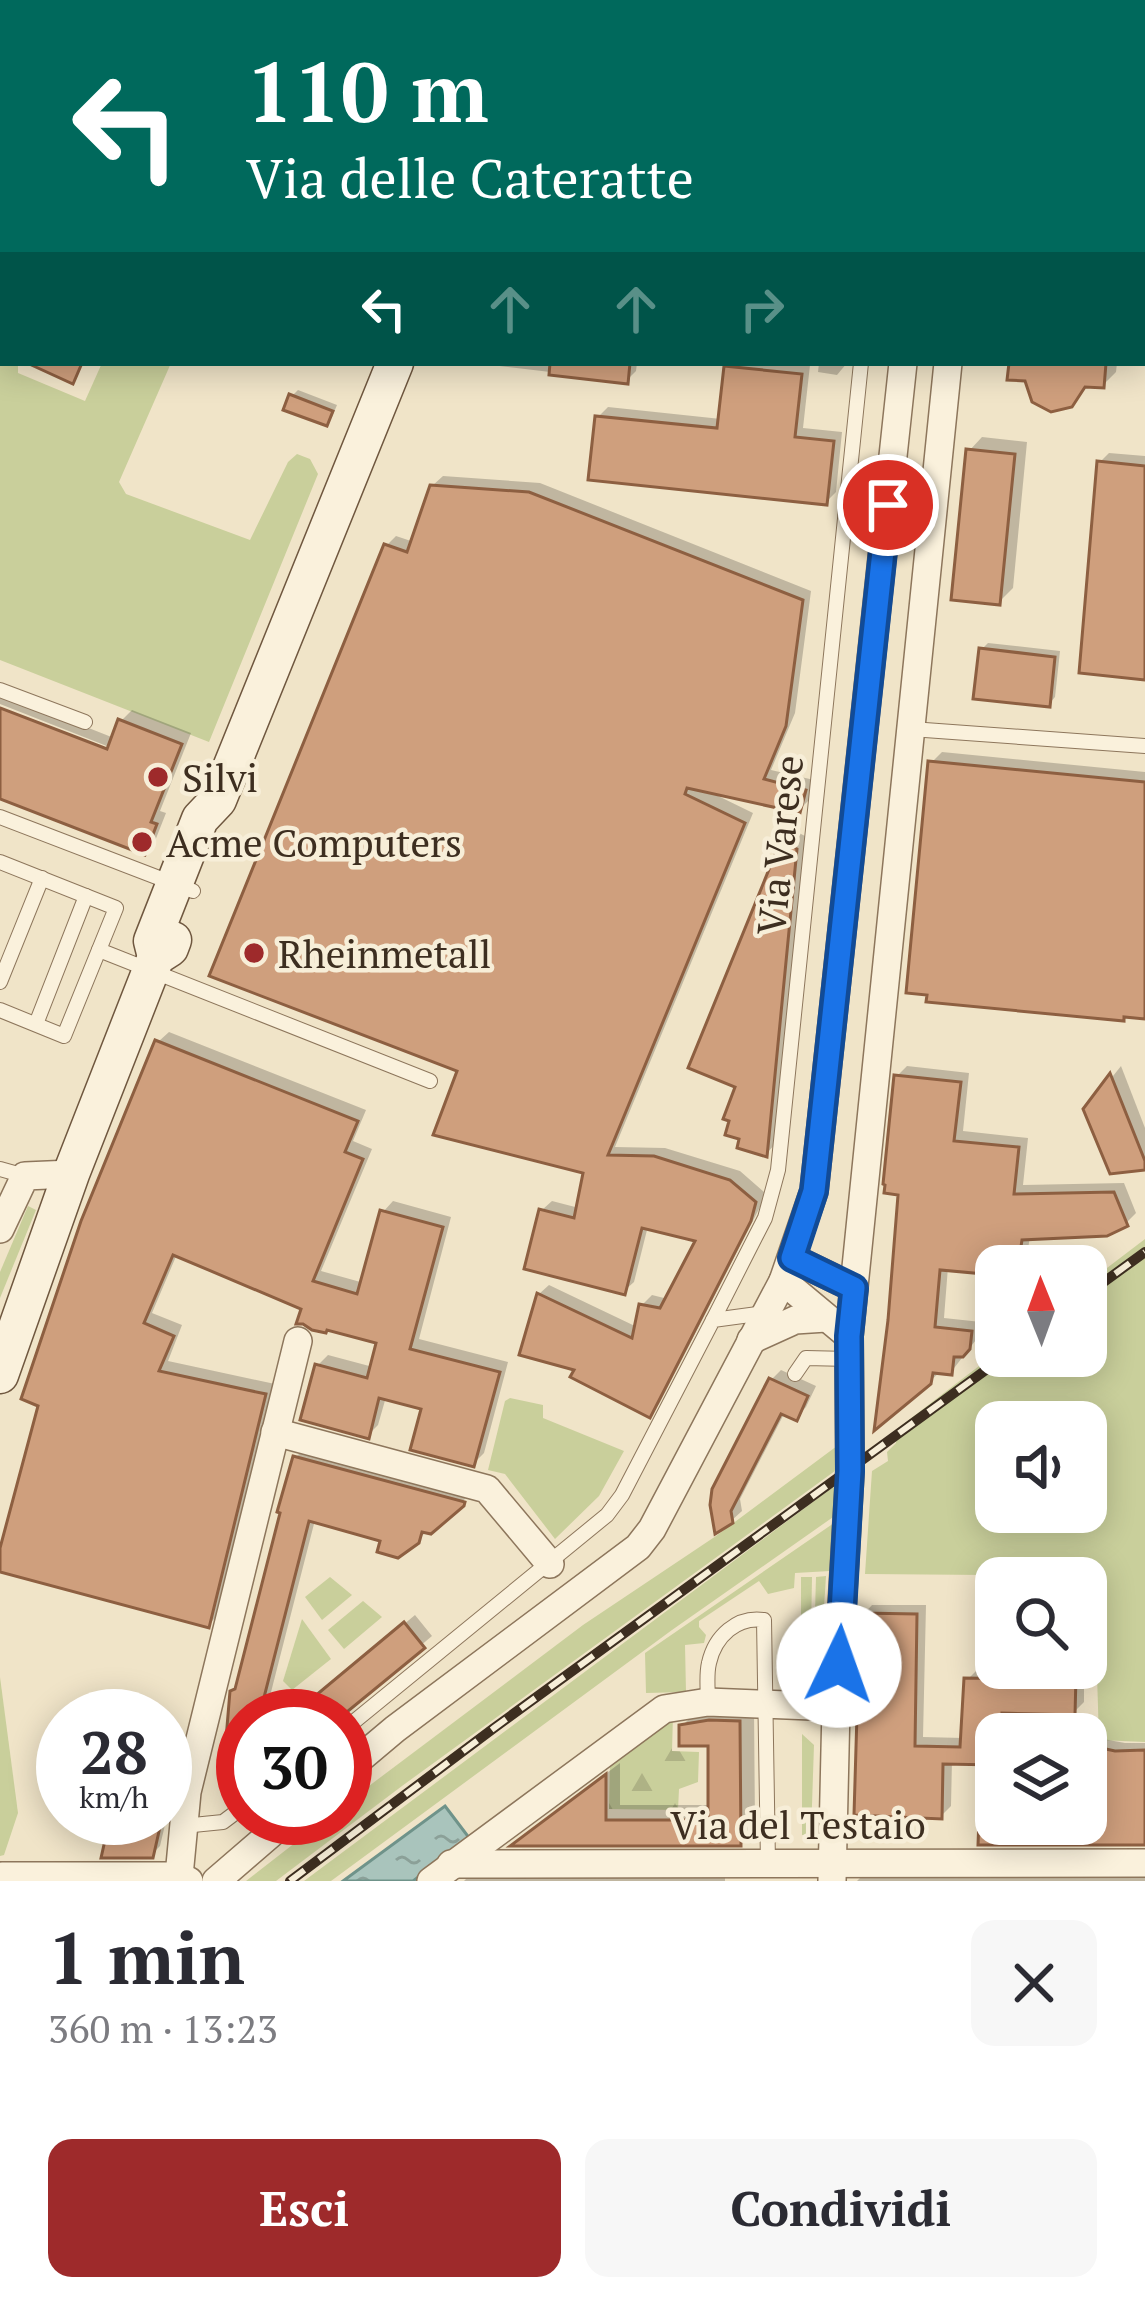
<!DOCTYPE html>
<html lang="it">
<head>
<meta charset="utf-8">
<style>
	:root { --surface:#fff; --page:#f7f7f7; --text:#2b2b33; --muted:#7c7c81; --accent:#9e2a2b }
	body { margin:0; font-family:"PT Serif",serif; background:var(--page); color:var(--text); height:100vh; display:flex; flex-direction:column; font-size:45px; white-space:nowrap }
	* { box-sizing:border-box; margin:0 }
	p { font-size:39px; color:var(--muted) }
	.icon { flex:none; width:66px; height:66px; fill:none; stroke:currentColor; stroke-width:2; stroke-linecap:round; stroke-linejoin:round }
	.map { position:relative; height:1881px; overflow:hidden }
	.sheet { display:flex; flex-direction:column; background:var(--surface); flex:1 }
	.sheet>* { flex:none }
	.top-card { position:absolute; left:0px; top:0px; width:1146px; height:366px; box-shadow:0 6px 30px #0003; background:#00695c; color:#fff; overflow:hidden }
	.needle { width:78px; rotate:359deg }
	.buttons { position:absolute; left:975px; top:1245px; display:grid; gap:24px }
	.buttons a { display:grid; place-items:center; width:132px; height:132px; border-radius:24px; background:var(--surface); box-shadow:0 6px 30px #0003; font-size:60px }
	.speed { position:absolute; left:36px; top:1689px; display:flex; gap:24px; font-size:60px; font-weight:700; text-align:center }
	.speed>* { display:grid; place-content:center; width:156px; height:156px; border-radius:50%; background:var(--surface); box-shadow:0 6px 30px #0003; line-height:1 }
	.speed small { font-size:30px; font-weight:400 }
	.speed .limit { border:18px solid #d22; background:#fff; color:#111 }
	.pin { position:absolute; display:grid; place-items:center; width:102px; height:102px; color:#fff; margin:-51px; border:6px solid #fff; border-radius:50%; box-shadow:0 3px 12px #0007 }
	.me { position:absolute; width:132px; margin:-66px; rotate:3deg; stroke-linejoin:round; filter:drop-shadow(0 0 9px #0008) }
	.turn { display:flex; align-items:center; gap:42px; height:252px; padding:0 48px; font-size:54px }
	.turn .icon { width:156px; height:156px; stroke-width:2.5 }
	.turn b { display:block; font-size:84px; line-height:102px }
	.lanes { display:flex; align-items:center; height:114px; padding:0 48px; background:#0003; justify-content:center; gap:60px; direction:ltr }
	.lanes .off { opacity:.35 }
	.round { display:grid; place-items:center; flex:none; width:126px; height:126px; border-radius:24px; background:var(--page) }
	.head { display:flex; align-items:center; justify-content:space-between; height:204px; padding:0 48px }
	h1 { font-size:72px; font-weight:700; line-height:90px }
	.cta { display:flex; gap:24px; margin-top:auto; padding:24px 48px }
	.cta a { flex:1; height:138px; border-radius:24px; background:var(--accent); color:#fff; font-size:48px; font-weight:700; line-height:138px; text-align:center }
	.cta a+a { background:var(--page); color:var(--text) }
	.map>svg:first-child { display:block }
</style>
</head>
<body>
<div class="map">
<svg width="1145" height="1881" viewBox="0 0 1145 1881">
	<defs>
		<pattern id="forest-firs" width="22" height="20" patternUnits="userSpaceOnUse" patternTransform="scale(3)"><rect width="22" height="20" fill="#c9cf9b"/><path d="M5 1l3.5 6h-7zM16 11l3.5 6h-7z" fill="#aeb285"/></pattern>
		<pattern id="water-ripples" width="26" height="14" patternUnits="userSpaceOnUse" patternTransform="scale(3)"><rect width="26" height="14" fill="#a9c4bc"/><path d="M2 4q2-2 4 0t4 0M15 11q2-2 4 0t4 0" fill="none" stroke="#8ba098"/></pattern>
	</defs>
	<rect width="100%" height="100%" fill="#f0e4c8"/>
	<g fill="#c9cf9b" fill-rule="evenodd">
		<polygon points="3,298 3,363 18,363 18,373 85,401 102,363 171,363 119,482 126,494 250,540 288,462 297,454 310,459 318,474 209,742 0,660 0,307"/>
		<polygon points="28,1206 36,1210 0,1298 0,1272"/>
		<path d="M1145 1239V1742L1099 1740 1094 1576 865 1574 872 1471 888 1461 887 1452 896 1443 897 1429 996 1353V1356H1086V1284ZM996 1422H1086V1512H996Z"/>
		<polygon points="510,1398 543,1405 543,1418 624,1451 599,1496 555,1539 505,1474 488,1470 505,1401"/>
		<polygon points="841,1443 839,1468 402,1786 276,1881 246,1881 327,1818 345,1818 345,1804 583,1625 716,1536"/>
		<polygon points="833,1487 837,1491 836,1515 672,1630 331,1881 304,1881"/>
		<polygon points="834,1523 830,1571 795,1573 794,1588 768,1594 759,1581 699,1621 699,1627 706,1635 704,1643 685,1645 686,1692 646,1693 645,1653"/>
		<polygon points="826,1576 819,1685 813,1683 816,1577"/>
		<polygon points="330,1577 352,1595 322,1620 305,1597"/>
		<polygon points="801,1577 812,1577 810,1686 801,1687"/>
		<polygon points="363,1601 382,1617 344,1649 328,1630"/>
		<polygon points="302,1619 331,1659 292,1690 283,1681"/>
		<polygon points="0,1677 18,1813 4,1855 0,1856"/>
		<polygon points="802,1734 814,1745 811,1835 802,1835"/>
	</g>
	<polygon fill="url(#forest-firs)" points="673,1715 672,1751 699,1752 698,1782 679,1789 678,1810 609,1809 610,1763"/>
	<polygon fill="url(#water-ripples)" stroke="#6f938a" stroke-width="3" points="445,1806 470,1839 413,1881 343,1881"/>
	<g fill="#0003">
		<polygon points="0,0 172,0 171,3 3,3 3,71 0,70"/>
		<polygon points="324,0 361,0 360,3 323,3"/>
		<polygon points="473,0 516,0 515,3 472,3"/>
		<rect x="734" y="0" width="167" height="3"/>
		<polygon points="1079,0 1145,0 1145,166 1143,3 1079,3"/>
		<polygon points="474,363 637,363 636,371 626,381"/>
		<polygon points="731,363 810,365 803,428 842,432 836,492 826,502 598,417 608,407 721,419 727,367"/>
		<polygon points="819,363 847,363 837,375 818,372"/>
		<polygon points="1012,363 1117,363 1116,372 1103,385 1088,384 1070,404 1027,378"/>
		<polygon points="298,390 337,405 332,417 326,423 292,396"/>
		<polygon points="982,437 1027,442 1013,588 999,602 969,451"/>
		<polygon points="1109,453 1145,456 1145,677 1100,462"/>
		<polygon points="443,476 540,483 811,591 795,713 771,770 814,780 809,800 799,810 712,793 753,813 615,1147 665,1148 740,1171 764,1192 761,1205 659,1404 649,1414 579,1368 539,1294 549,1285 637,1327 642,1305 652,1295 668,1299 700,1239 648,1226 634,1282 624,1291 542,1210 552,1201 579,1208 587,1171 461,1069 386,546 396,536 411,541 432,486"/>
		<polygon points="988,643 1060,651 1055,697 1049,704 981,650"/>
		<polygon points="0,693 114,738 121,721 132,710 191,733 160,811 166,813 155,841 144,852 0,796 0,711 119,758 122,752 0,704"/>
		<polygon points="942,752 1145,772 1145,1016 931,763"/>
		<polygon points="795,831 807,837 777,1142 766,1154 783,842"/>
		<polygon points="169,1032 366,1110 353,1141 372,1149 321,1271 364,1283 383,1212 393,1201 451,1217 419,1339 508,1362 484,1453 473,1464 424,1407 386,1397 378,1425 368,1435 318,1365 328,1355 373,1367 380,1341 177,1254 152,1313 182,1325 168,1361 275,1384 219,1614 208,1625 0,1569 0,1559 158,1042"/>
		<polygon points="907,1066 969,1073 963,1131 1028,1138 1023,1185 1124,1183 1136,1213 1126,1223 1030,1236 1026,1263 1023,1266 996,1266 996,1272 948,1267 944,1318 981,1322 979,1336 951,1372 941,1371 929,1382 902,1192 896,1077"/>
		<polygon points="1121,1066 1145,1128 1145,1167 1086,1110"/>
		<polygon points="781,1370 816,1386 806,1407 796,1417 785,1412 740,1499 742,1511 731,1521 713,1505 771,1380"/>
		<polygon points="306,1447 473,1492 417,1540 383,1539 315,1520 269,1700 286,1704 295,1715 415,1615 432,1636 337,1716 243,1716 243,1772 231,1761 296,1457"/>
		<polygon points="872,1605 926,1605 923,1737 963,1738 967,1680 977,1670 1055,1671 1058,1668 1084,1668 1084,1702 1074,1712 1011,1711 1010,1734 996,1734 996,1762 952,1761 951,1806 941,1816 863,1615"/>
		<polygon points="754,1707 755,1827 739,1843 518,1843 530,1831 620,1763 620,1805 711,1805 711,1743 682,1726 698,1710"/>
		<polygon points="1103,1739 1125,1743 1145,1743 1145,1842 981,1842 982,1819 991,1810 996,1810 996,1824 1086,1824 1086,1762 1091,1763 1095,1748"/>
		<polygon points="165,1775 176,1778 160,1846 151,1855 113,1818 165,1818"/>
		<polygon points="473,1872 725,1872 725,1881 464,1881"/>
		<polygon points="1145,1873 1145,1881 857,1881 864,1874"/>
	</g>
	<g fill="#cf9f7d" stroke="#8d5f41" stroke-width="3">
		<polygon points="27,363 82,363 73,384"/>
		<polygon points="550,363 630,363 628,384 549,375"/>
		<polygon points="1009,363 1106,363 1104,388 1085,387 1072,407 1051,412 1032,402 1025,381 1007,380"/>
		<polygon points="724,366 802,374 795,437 834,441 827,505 588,480 595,416 717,428"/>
		<polygon points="289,394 333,411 327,426 283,410"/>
		<polygon points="966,449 1015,454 1000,605 951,600"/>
		<polygon points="1097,461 1145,466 1145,680 1079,673"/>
		<polygon points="430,485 529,492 803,600 786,726 764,779 806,790 800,813 687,788 685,794 745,823 608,1155 654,1156 730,1180 756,1202 751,1221 650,1418 570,1377 574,1370 519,1355 537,1293 632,1338 639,1304 660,1308 695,1241 642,1228 625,1295 524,1269 539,1209 574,1218 583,1173 433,1135 457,1071 209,976 384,544 407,552"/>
		<polygon points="979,648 1055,657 1050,707 973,699"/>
		<polygon points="0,708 107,749 118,719 182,744 151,822 157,824 145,855 0,799"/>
		<polygon points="928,761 1145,782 1145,1019 1124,1017 1124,1021 926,1002 927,995 906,993"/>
		<polygon points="781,840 797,849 767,1157 737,1148 739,1139 725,1135 729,1121 723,1119 735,1087 688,1068"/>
		<polygon points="155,1040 358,1121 345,1152 363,1159 313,1281 357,1294 380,1210 443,1227 410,1349 500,1372 474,1467 410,1450 421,1409 379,1398 369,1439 300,1420 315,1364 367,1378 376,1343 327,1330 326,1333 312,1330 303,1324 296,1324 301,1309 173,1255 144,1323 174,1336 159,1371 266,1394 209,1628 0,1572 0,1548 38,1406 21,1399 81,1221"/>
		<polygon points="1110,1073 1145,1161 1145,1170 1110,1174 1083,1109"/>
		<polygon points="894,1075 961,1082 954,1141 1019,1147 1014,1194 1114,1192 1128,1226 1107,1236 1022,1240 1018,1266 996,1266 996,1275 940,1270 935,1327 972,1331 970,1349 963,1357 954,1357 952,1375 933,1373 931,1384 874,1431 888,1320 898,1195 884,1193 885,1185 883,1184"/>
		<polygon points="769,1378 808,1396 797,1421 781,1414 731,1511 733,1523 715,1534 710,1505 712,1489"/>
		<polygon points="293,1456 465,1502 464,1506 431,1534 422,1532 419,1543 398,1558 377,1552 380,1541 309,1521 261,1709 259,1716 243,1716 243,1787 231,1788 226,1739 230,1691 235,1689 280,1513 277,1512"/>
		<polygon points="860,1613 917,1614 915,1746 960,1747 964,1678 1046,1679 1046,1676 1076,1676 1075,1715 1002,1713 1002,1734 996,1734 996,1765 943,1764 942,1819 854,1815"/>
		<polygon points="404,1622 425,1648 342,1716 291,1716"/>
		<polygon points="709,1720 740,1721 741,1846 510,1846 606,1774 606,1820 708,1820 708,1746 679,1746 679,1725"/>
		<polygon points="1092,1746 1115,1751 1145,1750 1145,1845 978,1845 979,1818 996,1818 996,1824 1086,1824 1086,1774"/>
		<polygon points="110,1818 162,1818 153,1858 101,1858"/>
	</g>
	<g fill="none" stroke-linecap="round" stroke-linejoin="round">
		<defs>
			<g id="service">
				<polyline points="0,690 85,722"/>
				<polyline points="911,729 1145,746"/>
				<polyline points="0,817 193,891"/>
				<polyline points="0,862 116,908 64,1036 0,1010"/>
				<polyline points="99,950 430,1081"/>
				<polyline points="0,982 42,878"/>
				<polyline points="36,1024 86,896"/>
				<polyline points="0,1169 25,1176"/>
				<polyline points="713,1320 765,1218 778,1170 861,363"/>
				<polyline points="795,1374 806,1358 849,1359"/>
				<path d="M708 1702C708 1690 706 1675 709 1663 715 1636 737 1616 764 1620L768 1863"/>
				<polyline points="345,1729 607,1515 622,1495 713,1320 765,1313"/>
				<polyline points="183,1826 223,1822 243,1807"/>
			</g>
			<g id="minor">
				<polyline points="943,3 943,0"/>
				<polyline points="984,3 984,0"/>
				<polyline points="0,1229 25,1176 71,1174"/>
				<polyline points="792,1258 854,1288"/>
				<polyline points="783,1281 849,1336"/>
				<polyline points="751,1340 795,1320 826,1318"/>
				<polyline points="275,1432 487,1489 550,1564"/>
				<polyline points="345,1771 395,1729 638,1547 652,1529 783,1281 814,1191 903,363"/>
				<polyline points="451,1864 1145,1863"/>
				<polyline points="2,1876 179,1876 189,1881"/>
				<polyline points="179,1876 187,1792 298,1341"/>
				<polyline points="216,1881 289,1818"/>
				<polyline points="431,1881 664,1709 708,1702 836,1707"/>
				<polyline points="832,1881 836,1707 850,1471 849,1336 948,363"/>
			</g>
			<g id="secondary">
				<polyline points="540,3 542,0"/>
				<polyline points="156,957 152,941 200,819 218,800 395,363"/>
				<polyline points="0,1375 71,1174 156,957 170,948 173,940"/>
			</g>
		</defs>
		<use href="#service" stroke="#8d765c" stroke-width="16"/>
		<use href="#minor" stroke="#8d765c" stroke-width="30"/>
		<use href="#secondary" stroke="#6f573f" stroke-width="39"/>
		<use href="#service" stroke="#faf1dc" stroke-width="14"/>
		<use href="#minor" stroke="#faf1dc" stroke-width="27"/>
		<use href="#secondary" stroke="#faf1dc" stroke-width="36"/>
		<defs>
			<g id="rail">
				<polyline points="1086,1295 1145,1252"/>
				<polyline points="290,1881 494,1728 1005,1356"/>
			</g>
		</defs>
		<use href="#rail" stroke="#3d2e20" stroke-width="10"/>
		<use href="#rail" stroke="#f7eed8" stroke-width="6" stroke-dasharray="18" stroke-linecap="butt"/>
	</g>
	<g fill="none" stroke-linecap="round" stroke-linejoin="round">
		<defs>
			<polyline id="route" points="839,1665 850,1471 849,1336 854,1288 792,1258 814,1191 888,505"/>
		</defs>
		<use href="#route" stroke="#114b97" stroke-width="30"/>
		<use href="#route" stroke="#1a73e8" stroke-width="21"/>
	</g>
	<g fill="#9e2a2b" stroke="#f7eed8" stroke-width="4.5">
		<circle cx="158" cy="777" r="12"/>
		<circle cx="142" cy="842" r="12"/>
		<circle cx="254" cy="953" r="12"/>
	</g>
	<g text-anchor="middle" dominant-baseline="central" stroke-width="9" stroke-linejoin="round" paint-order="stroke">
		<g font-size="39" fill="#3d2e20" stroke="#f7eed8" text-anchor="start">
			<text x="182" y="777">Silvi</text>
			<text x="166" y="842">Acme Computers</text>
			<text x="278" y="953">Rheinmetall</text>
		</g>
		<g font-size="39" fill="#3d2e20" stroke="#f7eed8">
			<text transform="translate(779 845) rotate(-84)">Via Varese</text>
			<text x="798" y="1824">Via del Testaio</text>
		</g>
	</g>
</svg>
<div class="buttons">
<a><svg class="needle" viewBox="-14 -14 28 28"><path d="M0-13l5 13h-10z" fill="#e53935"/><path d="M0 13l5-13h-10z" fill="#7c7c81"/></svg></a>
<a><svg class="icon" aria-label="sound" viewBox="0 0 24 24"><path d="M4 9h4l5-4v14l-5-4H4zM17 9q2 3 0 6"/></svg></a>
<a><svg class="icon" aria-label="search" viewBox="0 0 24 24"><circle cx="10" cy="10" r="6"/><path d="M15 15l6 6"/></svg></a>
<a><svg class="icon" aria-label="layers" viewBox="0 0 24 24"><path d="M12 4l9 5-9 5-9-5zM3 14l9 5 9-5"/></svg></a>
</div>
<div class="speed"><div>28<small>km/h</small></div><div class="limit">30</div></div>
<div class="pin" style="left:888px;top:505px;background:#d93025"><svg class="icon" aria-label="arrive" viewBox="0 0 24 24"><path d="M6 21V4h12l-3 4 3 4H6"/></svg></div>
<svg class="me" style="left:839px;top:1665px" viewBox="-20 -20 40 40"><circle r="19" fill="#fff"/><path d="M0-13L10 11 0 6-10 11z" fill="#1a73e8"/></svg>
<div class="top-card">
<div class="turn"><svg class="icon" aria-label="left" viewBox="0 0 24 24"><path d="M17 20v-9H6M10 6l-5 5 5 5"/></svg><div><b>110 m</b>Via delle Cateratte</div></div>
<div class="lanes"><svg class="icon" aria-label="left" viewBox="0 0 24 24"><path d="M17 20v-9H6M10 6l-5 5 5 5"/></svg><svg class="icon off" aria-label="ahead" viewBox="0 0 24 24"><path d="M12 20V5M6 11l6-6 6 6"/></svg><svg class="icon off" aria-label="ahead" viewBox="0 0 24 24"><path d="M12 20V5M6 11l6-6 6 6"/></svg><svg class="icon off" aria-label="right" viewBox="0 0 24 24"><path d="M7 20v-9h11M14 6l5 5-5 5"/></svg></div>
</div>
</div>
<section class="sheet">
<div class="head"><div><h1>1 min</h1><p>360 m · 13:23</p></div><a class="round"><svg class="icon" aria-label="close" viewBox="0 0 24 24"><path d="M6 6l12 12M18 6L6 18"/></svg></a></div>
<div class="cta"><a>Esci</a><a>Condividi</a></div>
</section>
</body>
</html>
